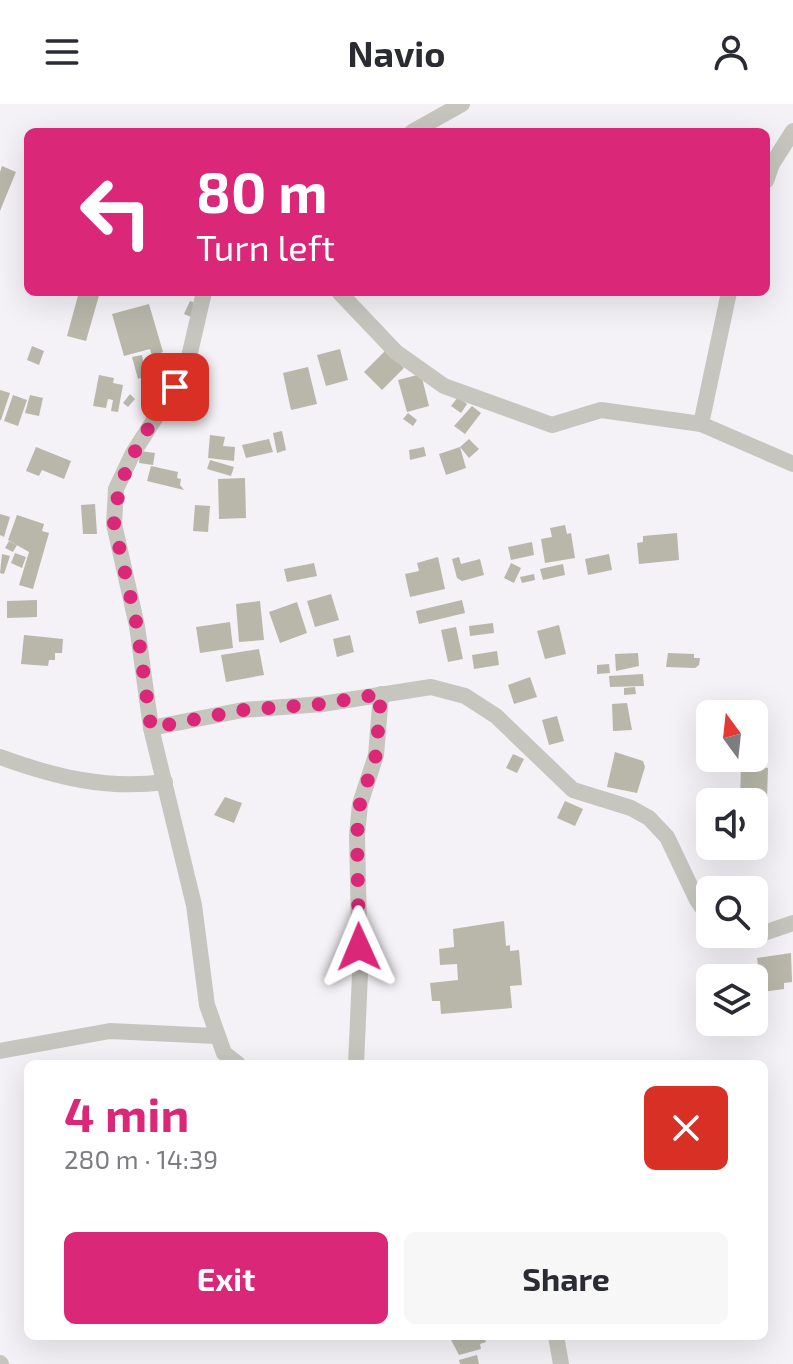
<!DOCTYPE html>
<html lang="en">
<head>
<meta charset="utf-8">
<style>
	:root { --surface:#fff; --page:#f7f7f7; --text:#2b2b33; --muted:#7c7c81; --accent:#db2777 }
	body { margin:0; font-family:"Exo 2",sans-serif; background:var(--page); color:var(--text); height:100vh; display:flex; flex-direction:column; font-size:30px; white-space:nowrap }
	* { box-sizing:border-box; margin:0 }
	p { font-size:26px; color:var(--muted) }
	.icon { flex:none; width:44px; height:44px; fill:none; stroke:currentColor; stroke-width:2; stroke-linecap:round; stroke-linejoin:round }
	.map { position:relative; flex:1; overflow:hidden }
	.panel { position:absolute; left:24px; top:956px; width:744px; height:280px; display:flex; flex-direction:column; background:var(--surface); border-radius:12px; box-shadow:0 8px 32px #0002 }
	.panel>* { flex:none }
	.banner { position:absolute; left:24px; top:24px; width:746px; height:168px; border-radius:12px; box-shadow:0 8px 32px #0002; background:#db2777; color:#fff; overflow:hidden }
	.needle { width:52px; rotate:345deg }
	.fabs { position:absolute; left:696px; top:596px; display:grid; gap:16px }
	.fabs a { display:grid; place-items:center; width:72px; height:72px; border-radius:12px; background:var(--surface); box-shadow:0 8px 32px #0002; font-size:40px }
	.pin { position:absolute; display:grid; place-items:center; width:68px; height:68px; color:#fff; margin:-34px; border-radius:16px; box-shadow:0 4px 12px #0006 }
	.me { position:absolute; width:88px; margin:-44px; rotate:359deg; stroke-linejoin:round; filter:drop-shadow(0 0 6px #0008) }
	.turn { display:flex; align-items:center; gap:28px; height:168px; padding:0 40px; font-size:36px }
	.turn .icon { width:104px; height:104px; stroke-width:2.5 }
	.turn b { display:block; font-size:56px; line-height:68px }
	.round { display:grid; place-items:center; flex:none; width:84px; height:84px; border-radius:12px; background:var(--page) }
	.headline { display:flex; align-items:center; justify-content:space-between; height:136px; padding:0 40px }
	h1 { font-size:48px; font-weight:700; line-height:60px; color:var(--accent) }
	.action { display:flex; gap:16px; margin-top:auto; padding:16px 40px }
	.action a { flex:1; height:92px; border-radius:12px; background:var(--accent); color:#fff; font-size:32px; font-weight:700; line-height:92px; text-align:center }
	.action a+a { background:var(--page); color:var(--text) }
	header { display:flex; justify-content:space-between; align-items:center; height:104px; padding:0 40px; background:var(--surface); font-size:36px; font-weight:700 }
	.map>svg:first-child { display:block }
</style>
</head>
<body>
<header><svg class="icon" aria-label="menu" viewBox="0 0 24 24"><path d="M4 6h16M4 12h16M4 18h16"/></svg>Navio<svg class="icon" aria-label="person" viewBox="0 0 24 24"><circle cx="12" cy="8" r="4"/><path d="M4 21q1-7 8-7t8 7"/></svg></header>
<div class="map">
<svg width="793" height="1260" viewBox="0 0 793 1260">
	<rect width="100%" height="100%" fill="#f4f2f6"/>
	<g fill="#b8b7aa">
		<polygon points="2,62 16,68 0,107 0,68"/>
		<polygon points="79,188 100,188 86,237 67,232"/>
		<polygon points="190,197 196,199 191,213 184,210"/>
		<polygon points="149,200 163,248 152,252 150,245 124,252 112,210"/>
		<polygon points="32,242 44,247 39,261 27,256"/>
		<polygon points="340,245 348,276 326,282 317,251"/>
		<polygon points="386,246 404,264 382,286 364,268"/>
		<polygon points="142,251 145,268 150,267 153,276 144,278 143,273 138,275 132,253"/>
		<polygon points="308,263 317,300 291,306 283,269"/>
		<polygon points="421,270 429,302 407,308 398,276"/>
		<polygon points="99,271 114,274 113,279 123,281 118,308 111,307 113,296 108,295 106,304 93,302"/>
		<polygon points="0,286 10,289 1,316 0,316"/>
		<polygon points="130,290 135,295 128,303 123,299"/>
		<polygon points="13,291 27,296 18,322 4,317"/>
		<polygon points="30,291 43,294 39,312 25,309"/>
		<polygon points="458,293 467,300 461,309 451,302"/>
		<polygon points="472,302 481,309 465,330 454,322"/>
		<polygon points="408,309 417,316 413,322 403,315"/>
		<polygon points="282,327 286,346 277,349 273,329"/>
		<polygon points="210,331 225,333 223,342 235,343 234,357 208,354"/>
		<polygon points="269,335 273,348 246,354 242,341"/>
		<polygon points="469,335 479,345 469,354 460,343 466,364 446,371 439,350 460,343"/>
		<polygon points="36,343 71,357 64,375 42,366 39,372 26,367"/>
		<polygon points="424,343 426,352 410,356 409,346"/>
		<polygon points="140,347 155,349 153,361 139,359"/>
		<polygon points="210,356 234,363 231,372 207,365"/>
		<polygon points="151,362 178,368 177,374 181,375 180,381 184,386 147,377"/>
		<polygon points="245,374 246,414 219,415 218,375"/>
		<polygon points="95,400 97,430 83,430 81,401"/>
		<polygon points="195,401 210,402 208,428 193,427"/>
		<polygon points="0,410 10,413 4,433 0,431"/>
		<polygon points="17,411 44,420 42,427 49,429 33,485 19,481 29,448 8,436"/>
		<polygon points="565,421 567,430 571,429 575,454 545,459 541,435 552,433 550,424"/>
		<polygon points="677,429 679,456 639,460 637,439 643,438 643,432"/>
		<polygon points="9,437 17,441 13,448 5,444"/>
		<polygon points="532,438 534,451 511,456 508,443"/>
		<polygon points="15,449 26,453 22,464 11,459"/>
		<polygon points="2,450 10,452 4,470 0,469"/>
		<polygon points="609,450 612,466 588,471 585,455"/>
		<polygon points="438,453 445,485 410,493 405,470 419,467 417,459"/>
		<polygon points="459,453 461,460 480,455 484,471 462,477 457,474 452,455"/>
		<polygon points="314,459 317,472 287,478 284,465"/>
		<polygon points="511,459 521,464 514,479 504,474"/>
		<polygon points="563,460 565,471 543,476 540,465"/>
		<polygon points="534,470 535,476 522,479 520,473"/>
		<polygon points="331,490 339,516 315,523 307,497"/>
		<polygon points="37,496 37,513 7,514 7,497"/>
		<polygon points="462,496 465,509 419,520 416,507"/>
		<polygon points="260,497 264,536 239,538 236,500"/>
		<polygon points="297,498 307,529 280,539 269,508"/>
		<polygon points="230,518 233,544 200,549 196,523"/>
		<polygon points="493,519 494,529 470,532 469,522"/>
		<polygon points="559,521 566,550 545,555 537,527"/>
		<polygon points="456,523 463,555 448,558 441,526"/>
		<polygon points="24,531 63,535 62,549 55,549 55,556 49,556 48,562 21,560"/>
		<polygon points="350,531 354,548 337,553 333,535"/>
		<polygon points="259,545 264,571 226,578 221,551"/>
		<polygon points="497,547 499,561 474,565 472,551"/>
		<polygon points="638,549 639,562 616,567 615,550"/>
		<polygon points="668,549 694,550 694,554 700,554 699,561 695,564 666,563"/>
		<polygon points="609,560 610,569 597,570 597,561"/>
		<polygon points="643,570 644,582 610,583 609,572"/>
		<polygon points="530,573 537,593 514,600 508,581"/>
		<polygon points="635,583 636,590 624,591 624,584"/>
		<polygon points="627,599 632,626 613,627 612,600"/>
		<polygon points="557,612 564,637 549,641 542,616"/>
		<polygon points="754,642 765,644 764,651 754,650"/>
		<polygon points="615,648 643,657 645,663 637,689 607,683"/>
		<polygon points="513,650 524,655 517,669 506,664"/>
		<polygon points="741,661 768,664 767,694 754,692 757,702 754,698 740,698"/>
		<polygon points="225,693 242,699 234,719 214,711"/>
		<polygon points="565,697 583,705 575,722 557,714"/>
		<polygon points="504,817 506,842 510,841 510,847 519,846 522,881 510,882 512,904 441,910 440,897 432,897 430,879 458,876 457,860 440,861 439,845 454,843 453,825"/>
		<polygon points="791,849 792,878 784,879 784,885 762,888 757,854"/>
		<polygon points="449,1232 484,1232 486,1238 480,1240 481,1245 459,1251"/>
		<polygon points="477,1251 479,1260 460,1260 459,1256"/>
	</g>
	<g fill="none" stroke-linecap="round" stroke-linejoin="round">
		<g stroke="#c6c6bf" stroke-width="16">
			<polyline points="412,28 462,0"/>
			<polyline points="766,77 772,60 793,27"/>
			<polyline points="204,188 189,253 175,283 133,349 116,385 114,420 137,522 151,624 194,801 207,901 224,949 238,960"/>
			<polyline points="339,188 396,248 444,282 552,321 601,306 701,320 793,360"/>
			<polyline points="701,320 729,188"/>
			<polyline points="151,624 243,606 322,600 431,583 465,592 496,612 573,686 631,704 649,714 667,733 697,796 710,815"/>
			<path d="M0 653C55 673 107 686 165 678"/>
			<polyline points="739,830 761,830 793,819"/>
			<polyline points="0,947 110,927 215,932"/>
			<polyline points="356,960 360,870 357,731 360,700 376,651 381,590"/>
			<polyline points="556,1232 561,1260"/>
			<polyline points="0,1259 1,1260"/>
		</g>
	</g>
	<g fill="none" stroke-linecap="round" stroke-linejoin="round">
		<path stroke="#db2777" stroke-width="14" stroke-dasharray="0 25.2" d="M175 283C145 330 118 363 114 420L137 522 151 624 243 606 322 600 381 590 376 651 360 700 357 731 359 843"/>
	</g>
</svg>
<div class="fabs">
<a><svg class="needle" viewBox="-14 -14 28 28"><path d="M0-13l5 13h-10z" fill="#e53935"/><path d="M0 13l5-13h-10z" fill="#7c7c81"/></svg></a>
<a><svg class="icon" aria-label="sound" viewBox="0 0 24 24"><path d="M4 9h4l5-4v14l-5-4H4zM17 9q2 3 0 6"/></svg></a>
<a><svg class="icon" aria-label="search" viewBox="0 0 24 24"><circle cx="10" cy="10" r="6"/><path d="M15 15l6 6"/></svg></a>
<a><svg class="icon" aria-label="layers" viewBox="0 0 24 24"><path d="M12 4l9 5-9 5-9-5zM3 14l9 5 9-5"/></svg></a>
</div>
<div class="pin" style="left:175px;top:283px;background:#d93025"><svg class="icon" aria-label="arrive" viewBox="0 0 24 24"><path d="M6 21V4h12l-3 4 3 4H6"/></svg></div>
<svg class="me" style="left:359px;top:843px" viewBox="-20 -20 40 40"><path d="M0-17L14 15 0 8-14 15z" fill="#db2777" stroke="#fff" stroke-width="4"/></svg>
<div class="banner">
<div class="turn"><svg class="icon" aria-label="left" viewBox="0 0 24 24"><path d="M17 20v-9H6M10 6l-5 5 5 5"/></svg><div><b>80 m</b>Turn left</div></div>
</div>
<section class="panel">
<div class="headline"><div><h1>4 min</h1><p>280 m · 14:39</p></div><a class="round" style="background:#d93025;color:#fff"><svg class="icon" aria-label="close" viewBox="0 0 24 24"><path d="M6 6l12 12M18 6L6 18"/></svg></a></div>
<div class="action"><a>Exit</a><a>Share</a></div>
</section>
</div>
</body>
</html>
